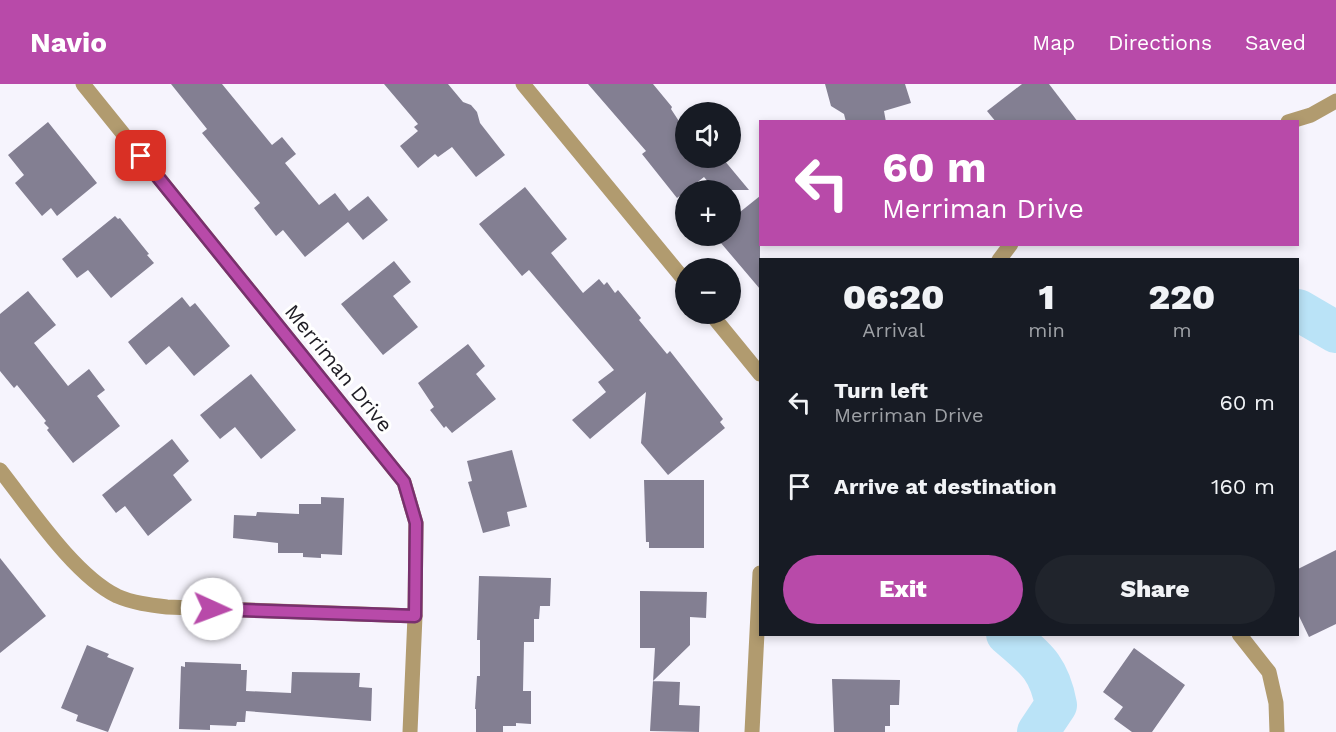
<!DOCTYPE html>
<html lang="en">
<head>
<meta charset="utf-8">
<style>
	:root { --surface:#171b24; --page:#20242c; --text:#f1f3f6; --muted:#9ea1a6; --accent:#b84aa9 }
	body { margin:0; font-family:"Work Sans",sans-serif; background:var(--page); color:var(--text); height:100vh; display:flex; flex-direction:column; font-size:22px; white-space:nowrap }
	* { box-sizing:border-box; margin:0 }
	p { font-size:20px; color:var(--muted) }
	.icon { flex:none; width:33px; height:33px; fill:none; stroke:currentColor; stroke-width:2; stroke-linecap:round; stroke-linejoin:round }
	.map { position:relative; flex:1; overflow:hidden }
	.side { position:absolute; left:759px; top:174px; width:540px; height:378px; display:flex; flex-direction:column; background:var(--surface); border-radius:0px; box-shadow:0 3px 9px #0003 }
	.side>* { flex:none }
	.top-card { position:absolute; left:759px; top:36px; width:540px; height:126px; border-radius:0px; box-shadow:0 3px 9px #0003; background:#b84aa9; color:#fff; overflow:hidden }
	.controls { position:absolute; left:675px; top:18px; display:grid; gap:12px }
	.controls a { display:grid; place-items:center; width:66px; height:66px; border-radius:50%; background:var(--surface); box-shadow:0 3px 9px #0003; font-size:30px }
	.pin { position:absolute; display:grid; place-items:center; width:51px; height:51px; color:#fff; margin:-26px; border-radius:12px; box-shadow:0 3px 9px #0006 }
	.me { position:absolute; width:66px; margin:-33px; rotate:92deg; stroke-linejoin:round; filter:drop-shadow(0 0 4px #0008) }
	.turn { display:flex; align-items:center; gap:21px; height:126px; padding:0 24px; font-size:27px }
	.turn .icon { width:78px; height:78px; stroke-width:2.5 }
	.turn b { display:block; font-size:42px; line-height:51px }
	.eta { display:flex; justify-content:space-evenly; align-items:center; height:102px; text-align:center }
	.eta b { font-size:36px; font-weight:800; line-height:42px }
	.cta { display:flex; gap:12px; margin-top:auto; padding:12px 24px }
	.cta a { flex:1; height:69px; border-radius:36px; background:var(--accent); color:#fff; font-size:24px; font-weight:800; line-height:69px; text-align:center }
	.cta a+a { background:var(--page); color:var(--text) }
	ul { padding:0; list-style:none }
	li { display:flex; align-items:center; gap:18px; height:84px; padding:0 24px }
	li div { flex:1 }
	li b { display:block; font-size:22px }
	li em { font-style:normal }
	header { display:flex; align-items:center; gap:36px; box-sizing:border-box; height:84px; padding:0 30px; background:var(--accent); color:#fff }
	header strong { font-size:28px }
	nav { display:flex; gap:33px; margin-inline-start:auto; font-size:21px }
	.map>svg:first-child { display:block }
</style>
</head>
<body>
<header>
<strong>Navio</strong>
<nav><a>Map</a><a>Directions</a><a>Saved</a></nav>
</header>
<div class="map">
<svg width="1336" height="648" viewBox="0 0 1336 648">
	<rect width="100%" height="100%" fill="#f6f4fd"/>
	<g fill="none" stroke-linecap="round" stroke-linejoin="round">
		<g stroke="#bae3f7" stroke-width="42">
			<polyline points="1298,226 1336,248"/>
			<path d="M1007 550C1035 574 1049 583 1056 621L1038 648"/>
		</g>
	</g>
	<g fill="#837f92">
		<polygon points="171,0 222,0 272,61 282,53 296,70 285,79 319,121 335,109 349,127 368,112 388,136 363,156 348,138 305,173 283,146 276,152 254,124 260,119 202,49 207,45"/>
		<polygon points="384,0 448,0 463,18 471,21 477,28 480,39 505,71 476,93 452,63 438,73 435,70 418,84 400,62 418,47 414,43 418,40"/>
		<polygon points="588,0 653,0 672,23 671,25 686,48 686,74 727,74 724,76 749,106 715,106 704,93 677,114 642,70 646,67"/>
		<polygon points="825,0 905,0 911,19 884,27 886,38 846,38 844,30 831,22"/>
		<polygon points="1022,0 1049,0 1078,38 996,38 987,27"/>
		<polygon points="48,38 97,99 57,132 51,124 42,132 15,99 24,91 8,71"/>
		<polygon points="525,103 567,155 551,169 583,209 599,195 604,201 607,198 615,209 618,206 641,234 639,236 667,270 670,267 723,335 720,338 725,344 668,391 641,359 646,308 590,355 572,336 606,308 598,298 614,286 529,186 522,192 479,140"/>
		<polygon points="760,112 760,205 715,152 730,152 730,136"/>
		<polygon points="115,132 118,135 120,134 149,170 147,171 154,179 111,214 88,186 77,194 62,175"/>
		<polygon points="394,177 411,198 393,212 418,243 383,271 341,220"/>
		<polygon points="28,207 56,241 34,259 68,302 89,285 105,306 97,312 120,342 73,379 47,346 49,344 44,339 46,337 17,301 14,304 0,287 0,230"/>
		<polygon points="182,213 190,223 195,219 230,262 194,292 169,262 146,281 128,258"/>
		<polygon points="468,260 485,282 476,290 496,315 452,349 446,342 444,344 430,326 434,323 418,299"/>
		<polygon points="251,290 296,346 261,375 235,343 220,355 200,331"/>
		<polygon points="172,355 189,377 173,391 192,416 148,452 125,422 116,429 102,411"/>
		<polygon points="512,366 527,423 507,428 510,442 483,449 468,398 472,397 467,377"/>
		<polygon points="644,396 704,396 704,464 649,464 649,458 646,458"/>
		<polygon points="321,413 344,414 342,471 321,470 321,474 303,473 303,469 278,469 278,459 233,454 234,431 256,432 257,428 299,430 299,420 321,420"/>
		<polygon points="1336,466 1336,540 1309,553 1298,530 1298,485"/>
		<polygon points="0,474 46,532 0,569"/>
		<polygon points="479,492 551,494 550,522 540,522 539,535 534,535 534,558 524,558 523,607 531,607 531,640 516,639 516,642 503,642 503,648 476,648 476,625 475,625 477,592 480,592 480,556 477,556"/>
		<polygon points="640,507 707,508 706,534 690,533 690,561 653,597 680,598 679,621 700,622 699,648 650,647 655,564 640,564"/>
		<polygon points="87,561 109,570 107,573 134,584 108,648 76,637 78,631 61,624"/>
		<polygon points="1134,564 1185,601 1152,648 1132,648 1114,635 1123,623 1103,608"/>
		<polygon points="185,578 241,580 241,586 247,586 246,607 291,609 292,588 360,589 359,603 372,604 371,637 246,627 245,638 237,638 236,642 210,641 210,646 179,645 181,582 185,583"/>
		<polygon points="832,595 900,596 899,621 890,621 890,642 885,642 885,648 834,648"/>
	</g>
	<g fill="none" stroke-linecap="round" stroke-linejoin="round">
		<g stroke="#b19b6f" stroke-width="15">
			<polyline points="83,0 404,398 416,439 415,532 410,648"/>
			<polyline points="523,0 686,198"/>
			<polyline points="1288,38 1311,31 1336,17"/>
			<polyline points="999,176 1011,160"/>
			<polyline points="711,230 760,290"/>
			<path d="M0 386C30 424 74 491 117 512 133 519 150 521 167 523L415 532"/>
			<polyline points="1239,550 1269,588 1276,619 1277,648"/>
			<polyline points="752,648 760,489"/>
		</g>
	</g>
	<g fill="none" stroke-linecap="round" stroke-linejoin="round">
		<defs>
			<polyline id="route" points="141,72 404,398 416,439 415,532 212,525"/>
		</defs>
		<use href="#route" stroke="#78306e" stroke-width="15"/>
		<use href="#route" stroke="#b84aa9" stroke-width="10"/>
	</g>
	<g text-anchor="middle" dominant-baseline="central" stroke-width="6" stroke-linejoin="round" paint-order="stroke">
		<g font-size="21" fill="#1f1d25" stroke="#fff">
			<text transform="translate(339 284) rotate(51)">Merriman Drive</text>
		</g>
	</g>
</svg>
<div class="controls">
<a><svg class="icon" aria-label="sound" viewBox="0 0 24 24"><path d="M4 9h4l5-4v14l-5-4H4zM17 9q2 3 0 6"/></svg></a>
<a>+</a>
<a>−</a>
</div>
<div class="pin" style="left:141px;top:72px;background:#d93025"><svg class="icon" aria-label="arrive" viewBox="0 0 24 24"><path d="M6 21V4h12l-3 4 3 4H6"/></svg></div>
<svg class="me" style="left:212px;top:525px" viewBox="-20 -20 40 40"><circle r="19" fill="#fff"/><path d="M0-13L10 11 0 6-10 11z" fill="#b84aa9"/></svg>
<div class="top-card">
<div class="turn"><svg class="icon" aria-label="left" viewBox="0 0 24 24"><path d="M17 20v-9H6M10 6l-5 5 5 5"/></svg><div><b>60 m</b>Merriman Drive</div></div>
</div>
<section class="side">
<div class="eta">
<div><b>06:20</b><p>Arrival</p></div>
<div><b>1</b><p>min</p></div>
<div><b>220</b><p>m</p></div>
</div>
<ul>
<li><svg class="icon" aria-label="left" viewBox="0 0 24 24"><path d="M17 20v-9H6M10 6l-5 5 5 5"/></svg><div><b>Turn left</b><p>Merriman Drive</p></div><em>60 m</em></li>
<li><svg class="icon" aria-label="arrive" viewBox="0 0 24 24"><path d="M6 21V4h12l-3 4 3 4H6"/></svg><div><b>Arrive at destination</b></div><em>160 m</em></li>
</ul>
<div class="cta"><a>Exit</a><a>Share</a></div>
</section>
</div>
</body>
</html>
